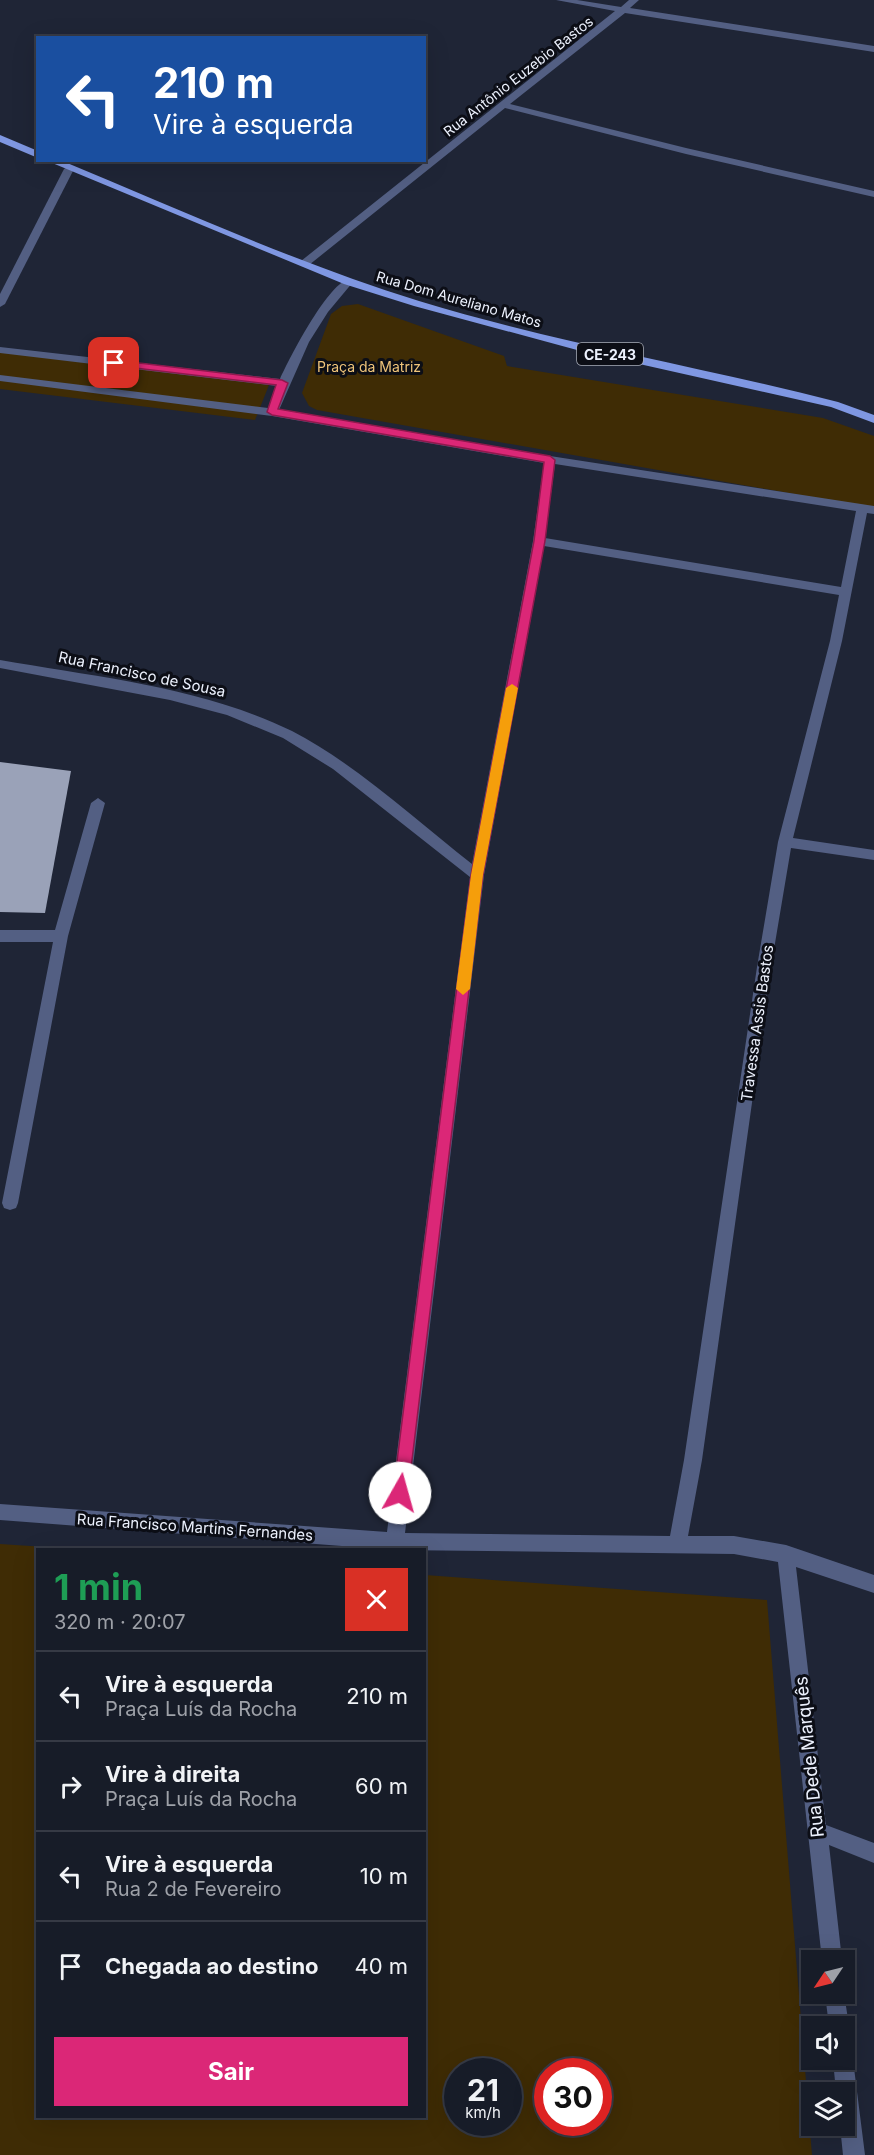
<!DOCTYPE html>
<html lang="pt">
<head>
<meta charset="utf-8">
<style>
	:root { --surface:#171c28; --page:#242934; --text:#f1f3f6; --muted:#9ea1a8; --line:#363a45; --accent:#db2777 }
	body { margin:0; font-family:Inter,sans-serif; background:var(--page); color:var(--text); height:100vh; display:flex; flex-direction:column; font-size:22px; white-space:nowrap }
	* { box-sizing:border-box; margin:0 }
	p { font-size:20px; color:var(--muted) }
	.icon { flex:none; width:33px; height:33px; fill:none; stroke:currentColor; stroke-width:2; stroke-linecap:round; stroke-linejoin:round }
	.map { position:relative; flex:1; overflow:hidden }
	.side { position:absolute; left:36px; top:1548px; width:390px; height:570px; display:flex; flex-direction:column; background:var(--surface); border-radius:0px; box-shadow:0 6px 24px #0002,0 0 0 2px var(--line) }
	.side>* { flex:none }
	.guide { position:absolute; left:36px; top:36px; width:390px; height:126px; border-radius:0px; box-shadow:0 6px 24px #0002,0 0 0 2px var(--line); background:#1a4fa0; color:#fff; overflow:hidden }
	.needle { width:39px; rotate:235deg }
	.tools { position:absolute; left:801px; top:1950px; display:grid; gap:12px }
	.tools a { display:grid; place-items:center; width:54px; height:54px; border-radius:0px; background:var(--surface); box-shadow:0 6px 24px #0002,0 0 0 2px var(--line); font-size:30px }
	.speed { position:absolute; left:444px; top:2058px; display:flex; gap:12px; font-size:30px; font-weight:700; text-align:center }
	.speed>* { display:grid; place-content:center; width:78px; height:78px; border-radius:50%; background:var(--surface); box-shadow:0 6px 24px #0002,0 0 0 2px var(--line); line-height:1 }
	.speed small { font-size:15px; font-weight:400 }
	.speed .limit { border:9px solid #d22; background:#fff; color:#111 }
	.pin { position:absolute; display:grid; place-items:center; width:51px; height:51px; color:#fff; margin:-26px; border-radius:12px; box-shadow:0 3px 9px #0006 }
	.me { position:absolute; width:66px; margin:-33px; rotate:7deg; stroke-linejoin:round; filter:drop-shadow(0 0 4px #0008) }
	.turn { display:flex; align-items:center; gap:21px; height:126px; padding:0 18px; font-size:27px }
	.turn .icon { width:78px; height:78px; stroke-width:2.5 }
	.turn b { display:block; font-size:42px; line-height:51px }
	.round { display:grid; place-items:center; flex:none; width:63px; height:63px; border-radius:0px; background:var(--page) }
	.overview { display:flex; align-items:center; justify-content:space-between; height:102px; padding:0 18px }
	h1 { font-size:36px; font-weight:700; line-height:45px; color:#1e9e55 }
	.cta { display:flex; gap:12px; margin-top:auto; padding:12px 18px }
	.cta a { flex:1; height:69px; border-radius:0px; background:var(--accent); color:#fff; font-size:24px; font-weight:700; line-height:69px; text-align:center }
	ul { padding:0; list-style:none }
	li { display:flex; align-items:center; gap:18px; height:90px; padding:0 18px; border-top:2px solid var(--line) }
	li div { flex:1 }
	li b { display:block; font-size:22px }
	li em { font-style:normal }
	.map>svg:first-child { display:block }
</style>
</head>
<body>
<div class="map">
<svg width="874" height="2155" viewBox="0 0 874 2155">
	<rect width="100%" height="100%" fill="#1f2536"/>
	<g fill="#3f2c05" fill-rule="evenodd">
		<polygon points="358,304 504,356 507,366 823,418 874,436 874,508 317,410 309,406 302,393 331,314 342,306"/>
		<polygon points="0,348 271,380 255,420 0,389"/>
		<path d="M0 1544 76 1549 38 1550V2116H424L425 1575 767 1600 812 2155H0ZM458 2072H508V2122H458ZM548 2072H598V2122H548Z"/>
	</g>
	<polygon fill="#9aa2b8" points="0,762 71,771 45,913 0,912"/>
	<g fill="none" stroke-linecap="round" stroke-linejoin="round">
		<g fill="#535f83" fill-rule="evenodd">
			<polygon points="556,0 577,0 621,7 629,0 639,0 630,8 874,46 874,52 625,13 510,104 686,148 874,191 874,197 686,154 505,108 309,265 301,265 301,261 615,11"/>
			<polygon points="69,166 74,169 5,304 0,307 0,294 64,169"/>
			<path d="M348 279 353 282 328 312 309 342 279 410 550 456 874 506V514L867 513 842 641 793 838 874 850V860L791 848 771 967 702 1460 688 1536H734L786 1545 874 1575V1593L796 1567 826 1825 874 1843V1863L829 1845 842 1960H822L778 1562 734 1554 394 1550 0 1520V1504L387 1532 470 877 333 769 283 738 227 715 170 700 0 668V660C97 677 202 687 292 731 353 762 417 821 472 864L533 541 544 463 272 416 0 381V375L268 408 277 386 0 353V347L280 379C290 357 326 287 348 279ZM555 464 856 511 841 587 545 538ZM544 546 839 595 830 641 778 842 757 967 684 1460 670 1536 405 1533 484 875Z"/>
			<polygon points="98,798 105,803 68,936 18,1203 16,1208 10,1210 4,1208 2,1203 53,942 0,942 0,930 55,930 91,803"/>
			<polygon points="844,1993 849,2026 844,2034 844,2026 829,2026 825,1994"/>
			<polygon points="844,2050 850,2053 853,2060 865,2155 843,2155 840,2126 844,2126 844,2092 836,2092 833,2060 844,2060"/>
		</g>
		<g fill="#7f97e2" fill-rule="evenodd">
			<polygon points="0,135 38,151 38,158 0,142"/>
			<path d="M45 160H60C179 209 296 263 419 301 557 343 699 366 838 402L874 415V423L831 407 577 350 414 306 344 284Z"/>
		</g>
	</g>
	<polygon fill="#db2777" stroke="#8e194d" stroke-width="1.5" points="114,360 282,380 288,383 278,409 550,456 555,460 545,541 483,875 408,1493 406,1499 400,1501 395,1499 393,1493 471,875 534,541 544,462 272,415 267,412 276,385 110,365 109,363"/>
	<polygon fill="#f59e0b" points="512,684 518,688 483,875 470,989 463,995 456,989 471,875 506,688"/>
	<g text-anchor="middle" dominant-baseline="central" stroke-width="6" stroke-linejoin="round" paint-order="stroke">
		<g font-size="14" fill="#ecf1fd" stroke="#0c0e16">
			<text transform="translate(518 76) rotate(-38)">Rua Antônio Euzebio Bastos</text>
			<text transform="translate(459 299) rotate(16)">Rua Dom Aureliano Matos</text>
		</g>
		<rect fill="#0c0e16" stroke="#a9adb8" stroke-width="1.5" x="577" y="343" width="66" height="22" rx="4.5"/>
		<g font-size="14" font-weight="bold" fill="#ecf1fd">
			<text x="610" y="354">CE-243</text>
		</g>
		<g font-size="14" fill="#efc47a" stroke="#0c0e16">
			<text x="369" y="366">Praça da Matriz</text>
		</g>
		<g font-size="15" fill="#ecf1fd" stroke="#0c0e16">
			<text transform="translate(142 674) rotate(12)">Rua Francisco de Sousa</text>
			<text transform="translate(757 1023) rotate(-82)">Travessa Assis Bastos</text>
			<text transform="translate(195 1527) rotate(4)">Rua Francisco Martins Fernandes</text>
		</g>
		<g font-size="18" fill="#ecf1fd" stroke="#0c0e16">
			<text transform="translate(809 1757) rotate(-96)">Rua Dede Marquês</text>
		</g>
	</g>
</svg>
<div class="tools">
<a><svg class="needle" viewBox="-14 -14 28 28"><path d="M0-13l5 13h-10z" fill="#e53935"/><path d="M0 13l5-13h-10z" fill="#9ea1a8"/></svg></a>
<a><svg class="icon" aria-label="sound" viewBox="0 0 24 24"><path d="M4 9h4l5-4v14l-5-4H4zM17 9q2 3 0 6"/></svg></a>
<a><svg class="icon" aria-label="layers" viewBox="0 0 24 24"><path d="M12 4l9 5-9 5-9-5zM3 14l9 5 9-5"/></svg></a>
</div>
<div class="speed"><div>21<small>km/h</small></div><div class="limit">30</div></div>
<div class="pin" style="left:114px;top:363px;background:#d93025"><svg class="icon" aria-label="arrive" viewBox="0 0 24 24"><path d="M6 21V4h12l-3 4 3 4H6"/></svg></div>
<svg class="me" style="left:400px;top:1493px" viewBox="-20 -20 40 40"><circle r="19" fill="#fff"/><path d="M0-13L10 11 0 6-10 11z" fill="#db2777"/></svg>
<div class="guide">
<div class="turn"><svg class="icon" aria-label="left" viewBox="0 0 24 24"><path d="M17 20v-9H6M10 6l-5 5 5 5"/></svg><div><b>210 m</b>Vire à esquerda</div></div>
</div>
<section class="side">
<div class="overview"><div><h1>1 min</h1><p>320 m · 20:07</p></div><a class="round" style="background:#d93025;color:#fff"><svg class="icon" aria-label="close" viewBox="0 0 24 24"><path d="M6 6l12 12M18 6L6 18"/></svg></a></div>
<ul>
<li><svg class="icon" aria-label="left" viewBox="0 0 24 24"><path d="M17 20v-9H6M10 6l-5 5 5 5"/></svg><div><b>Vire à esquerda</b><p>Praça Luís da Rocha</p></div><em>210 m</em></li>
<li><svg class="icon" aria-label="right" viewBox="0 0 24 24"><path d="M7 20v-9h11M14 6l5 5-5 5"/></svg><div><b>Vire à direita</b><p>Praça Luís da Rocha</p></div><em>60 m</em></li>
<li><svg class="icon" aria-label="left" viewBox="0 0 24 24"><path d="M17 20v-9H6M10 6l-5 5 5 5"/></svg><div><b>Vire à esquerda</b><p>Rua 2 de Fevereiro</p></div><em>10 m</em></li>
<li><svg class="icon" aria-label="arrive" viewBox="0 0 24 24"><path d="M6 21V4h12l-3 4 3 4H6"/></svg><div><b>Chegada ao destino</b></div><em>40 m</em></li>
</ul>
<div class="cta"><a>Sair</a></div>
</section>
</div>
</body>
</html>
